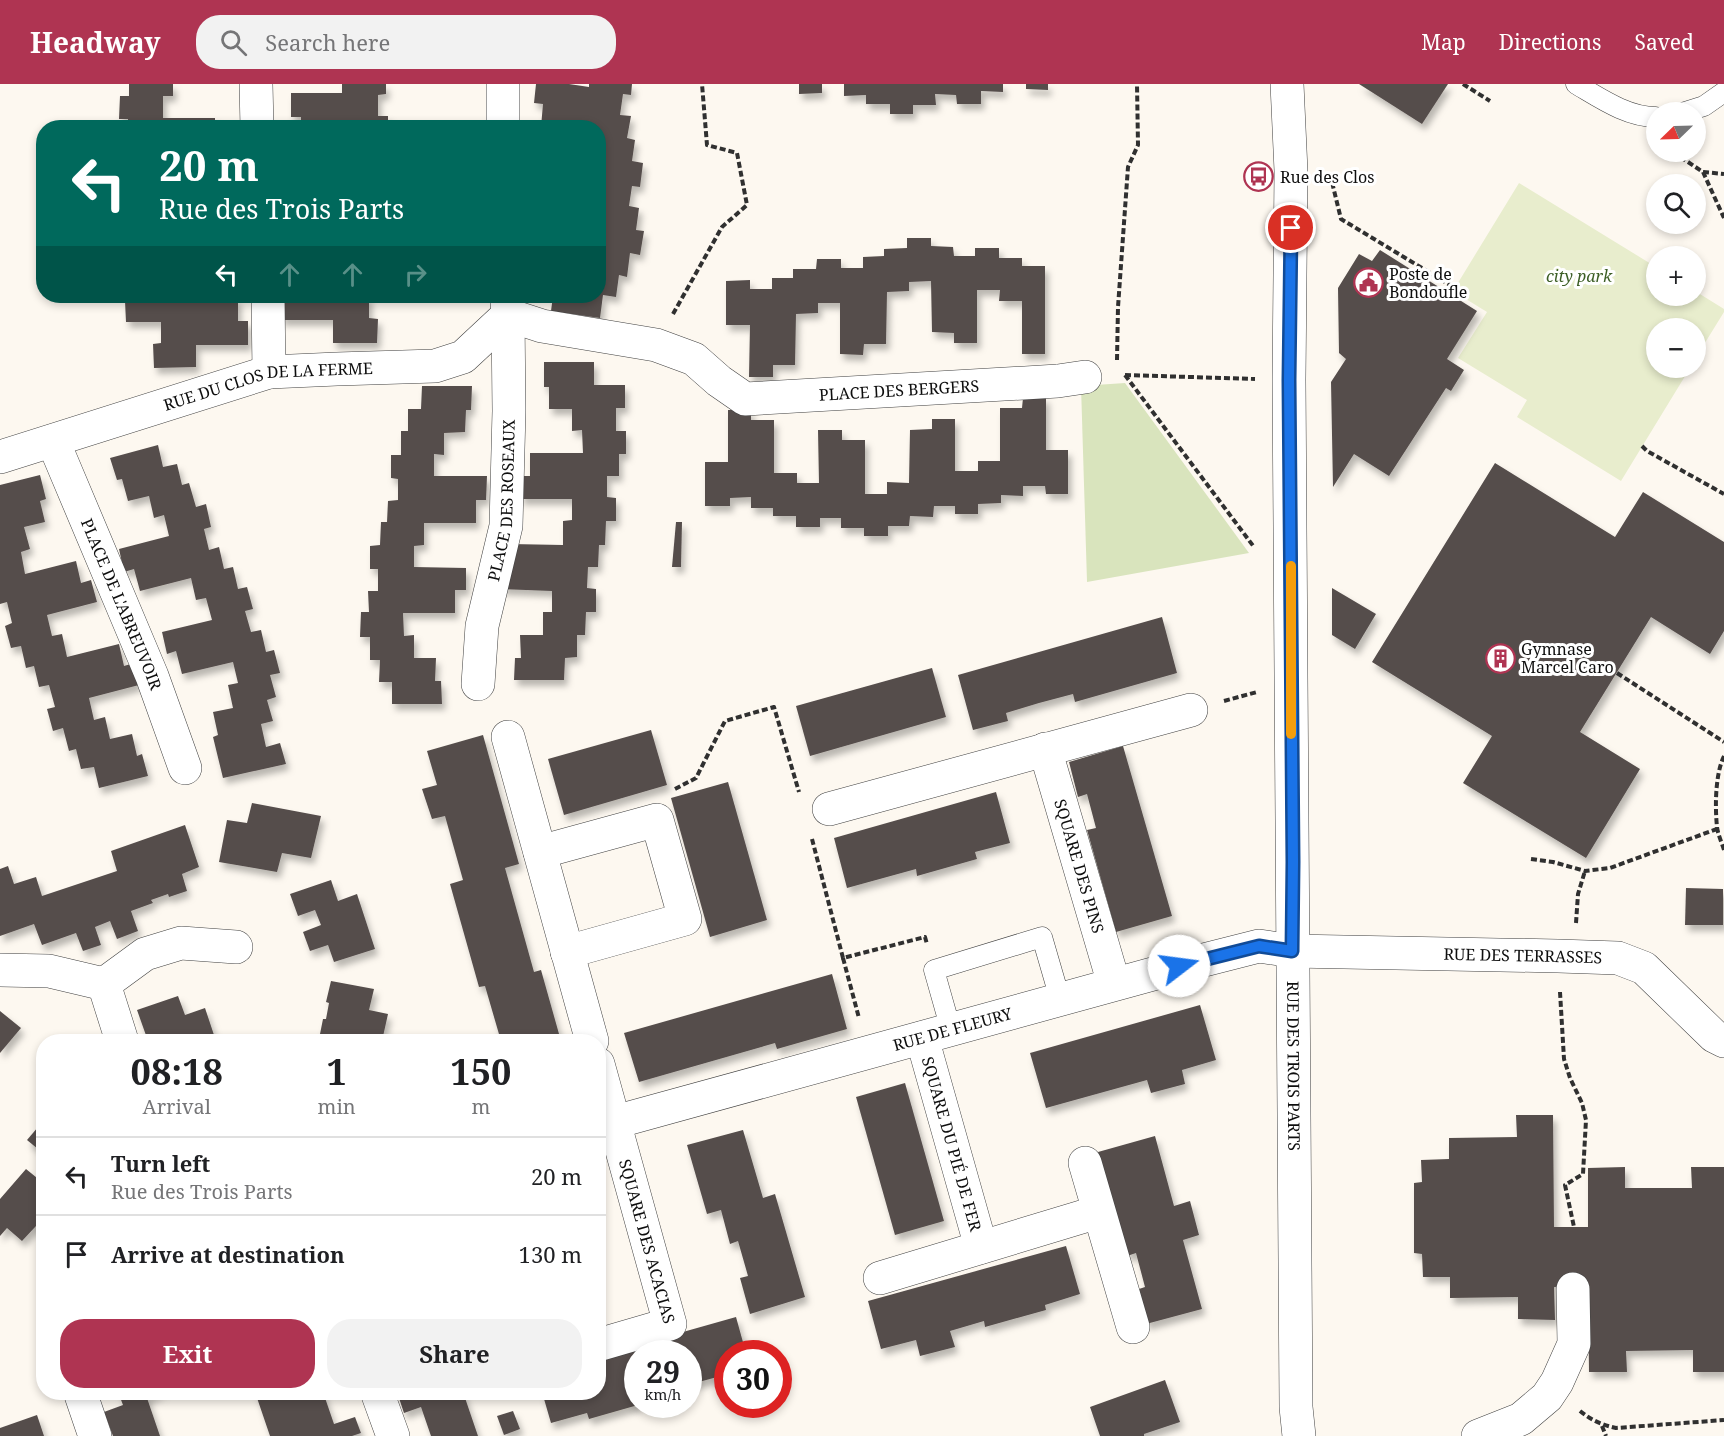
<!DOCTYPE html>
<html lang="en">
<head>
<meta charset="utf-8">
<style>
	:root { --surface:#fff; --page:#f2f2f2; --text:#202124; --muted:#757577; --line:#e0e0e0; --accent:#af3452 }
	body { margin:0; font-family:"Noto Serif",serif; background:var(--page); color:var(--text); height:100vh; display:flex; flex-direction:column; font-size:22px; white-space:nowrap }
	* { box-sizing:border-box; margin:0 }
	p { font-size:20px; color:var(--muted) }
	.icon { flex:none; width:33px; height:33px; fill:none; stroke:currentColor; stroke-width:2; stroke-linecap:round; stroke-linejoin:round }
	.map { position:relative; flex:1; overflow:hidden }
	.drawer { position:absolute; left:36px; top:950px; width:570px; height:366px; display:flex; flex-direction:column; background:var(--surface); border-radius:24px; box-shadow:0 3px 9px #0003 }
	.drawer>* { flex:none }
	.guide { position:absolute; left:36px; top:36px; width:570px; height:183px; border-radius:24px; box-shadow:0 3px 9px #0003; background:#00695c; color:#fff; overflow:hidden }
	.needle { width:39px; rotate:247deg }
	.tools { position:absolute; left:1646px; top:18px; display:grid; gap:12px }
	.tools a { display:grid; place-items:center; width:60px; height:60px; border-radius:50%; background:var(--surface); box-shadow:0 3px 9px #0003; font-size:30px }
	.speed { position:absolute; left:624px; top:1256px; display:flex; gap:12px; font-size:30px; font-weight:700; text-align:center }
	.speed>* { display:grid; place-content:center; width:78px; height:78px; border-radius:50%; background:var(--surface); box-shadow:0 3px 9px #0003; line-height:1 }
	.speed small { font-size:15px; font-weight:400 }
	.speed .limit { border:9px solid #d22; background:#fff; color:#111 }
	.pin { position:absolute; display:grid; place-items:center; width:51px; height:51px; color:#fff; margin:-26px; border:3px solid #fff; border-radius:50%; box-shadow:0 2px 6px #0007 }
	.me { position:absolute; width:66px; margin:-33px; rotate:75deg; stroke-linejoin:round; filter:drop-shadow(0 0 4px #0008) }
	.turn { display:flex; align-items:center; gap:21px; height:126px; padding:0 24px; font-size:27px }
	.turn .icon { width:78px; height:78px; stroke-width:2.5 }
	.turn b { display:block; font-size:42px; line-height:51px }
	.lanes { display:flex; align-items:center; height:57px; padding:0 24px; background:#0003; justify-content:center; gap:30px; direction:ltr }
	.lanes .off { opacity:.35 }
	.eta { display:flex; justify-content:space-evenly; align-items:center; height:102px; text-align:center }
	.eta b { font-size:36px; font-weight:700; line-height:42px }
	.action { display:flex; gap:12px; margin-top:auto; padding:12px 24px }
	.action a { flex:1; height:69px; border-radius:24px; background:var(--accent); color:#fff; font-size:24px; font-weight:700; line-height:69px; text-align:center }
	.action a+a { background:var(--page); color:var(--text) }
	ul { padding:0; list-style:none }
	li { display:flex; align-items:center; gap:18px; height:78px; padding:0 24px; border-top:2px solid var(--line) }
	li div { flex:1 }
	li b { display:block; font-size:22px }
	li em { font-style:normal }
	header { display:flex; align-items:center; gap:36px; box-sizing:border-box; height:84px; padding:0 30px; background:var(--accent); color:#fff }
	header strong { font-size:28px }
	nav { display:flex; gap:33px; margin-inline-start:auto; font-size:21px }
	.search { width:420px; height:54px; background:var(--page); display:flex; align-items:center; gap:15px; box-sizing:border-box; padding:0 21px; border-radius:24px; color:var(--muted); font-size:22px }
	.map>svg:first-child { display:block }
</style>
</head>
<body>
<header>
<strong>Headway</strong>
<div class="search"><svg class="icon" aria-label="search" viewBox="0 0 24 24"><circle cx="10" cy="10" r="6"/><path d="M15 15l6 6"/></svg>Search here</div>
<nav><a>Map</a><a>Directions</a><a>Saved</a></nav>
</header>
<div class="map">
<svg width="1724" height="1352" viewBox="0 0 1724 1352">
	<defs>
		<filter id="shadow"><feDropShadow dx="3.5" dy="6" stdDeviation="3" flood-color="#0004"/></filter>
	</defs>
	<rect width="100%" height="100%" fill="#fdf8f0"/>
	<polygon fill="#d9e4bd" points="1125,299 1249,469 1087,498 1081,302"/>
	<polygon fill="#e8edcd" points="1519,99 1656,183 1656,212 1695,212 1695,207 1724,225 1724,228 1695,275 1695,244 1656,244 1656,284 1690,284 1621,397 1517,333 1527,316 1458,274 1487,228 1453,207"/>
	<g fill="#554d4b" filter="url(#shadow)">
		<polygon points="129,0 173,0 173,12 163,12 163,34 215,34 215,44 128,44 128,35 119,35 120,12 129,12"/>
		<polygon points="342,0 386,0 386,10 378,11 378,32 388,32 388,44 301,44 301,33 291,33 291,9 342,9"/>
		<polygon points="536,0 569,0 589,3 589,0 632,0 631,11 623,10 620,31 631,32 627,54 635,56 632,77 643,79 640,103 632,102 629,122 639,124 636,146 644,147 640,171 630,169 627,193 619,191 616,213 603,211 600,234 551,227 553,212 598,212 598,159 601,143 598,143 598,84 600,73 598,73 598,44 541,43 543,20 534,19"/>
		<polygon points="799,0 822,0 822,9 799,10"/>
		<polygon points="844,0 1003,0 1003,8 981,7 981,20 957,20 956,11 935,10 936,21 913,21 913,30 890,30 890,20 866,20 866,11 844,12"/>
		<polygon points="1026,0 1048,0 1048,6 1026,5"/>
		<polygon points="1359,0 1448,0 1422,40"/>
		<polygon points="907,154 931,154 931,162 953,163 954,172 975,172 975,164 999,164 999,174 1022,174 1022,182 1045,182 1045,270 1022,270 1022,217 999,217 1000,206 977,206 977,259 954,259 954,249 932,248 931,197 909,198 909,207 887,208 886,260 864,260 863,271 840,270 840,219 818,219 818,229 796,230 795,281 773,281 773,293 749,293 750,241 726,241 726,197 750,196 750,205 772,205 772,194 793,194 793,185 816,185 817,175 841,175 841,184 863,184 863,173 884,172 884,165 907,164"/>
		<polygon points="1380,166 1477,227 1447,275 1464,286 1451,307 1446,304 1389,392 1354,370 1333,403 1331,298 1346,275 1339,269 1338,204 1359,170 1372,177"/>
		<polygon points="142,212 185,212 185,215 238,214 238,237 248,237 248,261 196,261 196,283 154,284 153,260 161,259 161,238 126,238 125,217 143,217"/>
		<polygon points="292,212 369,212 369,234 378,235 377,259 333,259 333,236 280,236 281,214 292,213"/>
		<polygon points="544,278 594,278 594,301 625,301 625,324 616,324 616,347 626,347 626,370 619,370 619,392 607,392 607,413 616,414 616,437 606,437 605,461 599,461 598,483 588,483 587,504 596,505 596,528 586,528 585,551 577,551 577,573 565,574 564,596 514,596 515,574 521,574 520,551 543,551 543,528 552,528 552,507 500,505 510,460 563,461 563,437 572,436 572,415 520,415 520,392 530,392 530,369 583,369 582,346 572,347 572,325 549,325 549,303 544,303"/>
		<polygon points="422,302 472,302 471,326 466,326 465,348 444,349 444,371 434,370 434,392 487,392 486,416 476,416 476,439 424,439 424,461 414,462 414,483 466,484 466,506 455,506 455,529 403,529 404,552 414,551 414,574 436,574 435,597 441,597 442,620 392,620 392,598 379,598 380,576 370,576 370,553 360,553 361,528 369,528 368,507 378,507 378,485 370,485 370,462 380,461 381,438 387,438 388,417 398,416 398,395 391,394 391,371 401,371 401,347 408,347 408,325 421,325"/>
		<polygon points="1046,313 1046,366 1068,366 1068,410 1046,410 1045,402 1023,402 1023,412 1001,411 1001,419 978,420 978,430 955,430 955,422 934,422 933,433 910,432 909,442 888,442 888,452 864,452 864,444 841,444 841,434 820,434 820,443 796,443 796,432 773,432 773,424 751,424 751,413 730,414 730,422 705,422 705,378 728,378 728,326 751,326 751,336 774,336 774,389 797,389 797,399 819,399 818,346 842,346 842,356 865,356 865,410 887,410 887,398 909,399 910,346 932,345 932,335 955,335 955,387 978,387 978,377 1000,377 1000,324 1022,324 1023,314"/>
		<polygon points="158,361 163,383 177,380 182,401 189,399 196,423 206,420 211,443 204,445 209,466 219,463 224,485 233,483 238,505 247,503 253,525 245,527 251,548 261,546 266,568 274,566 280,589 270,591 276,613 267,616 273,637 261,640 266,663 280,659 286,680 223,694 213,653 218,651 213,628 233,624 228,601 238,599 233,578 182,590 176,567 167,570 162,548 212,536 206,514 196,516 191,494 140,507 134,485 124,488 119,465 169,452 164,431 154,434 149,412 128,417 122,395 117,396 110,374"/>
		<polygon points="1495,379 1615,453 1643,408 1724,458 1724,547 1710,570 1651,533 1580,648 1640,685 1586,774 1463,699 1492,652 1372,578"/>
		<polygon points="40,391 46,415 40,417 45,438 24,443 30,465 21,468 25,490 76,477 81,499 91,496 97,518 47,531 52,552 62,550 67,573 119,560 124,582 134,579 139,601 89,614 94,636 105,633 110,655 132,650 137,672 142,670 148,692 99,704 94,683 81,685 76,665 69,667 63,644 53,647 47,625 55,623 49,601 39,603 34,582 26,584 21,562 11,564 5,542 12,539 7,518 0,520 0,401"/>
		<polygon points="676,438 682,438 681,483 672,483"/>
		<polygon points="1332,504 1376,530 1355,565 1332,551"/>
		<polygon points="1162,533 1177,589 1075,618 1073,610 1039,619 1006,629 1008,637 973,646 958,591"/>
		<polygon points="932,584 946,633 810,672 796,622"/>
		<polygon points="651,646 667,701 564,731 548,675"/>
		<polygon points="483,651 519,780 505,784 534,888 541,886 561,957 501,957 485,902 479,903 450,800 463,796 445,732 432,735 422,705 437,701 427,667"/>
		<polygon points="1123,662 1172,832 1116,848 1087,746 1096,744 1087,710 1078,713 1069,678"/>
		<polygon points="728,698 767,836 710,853 671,714"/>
		<polygon points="996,708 1010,759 975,768 977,775 917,792 916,785 847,804 834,754"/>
		<polygon points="252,719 321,732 311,774 282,769 277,788 219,778 227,736 247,739"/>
		<polygon points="185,741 199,783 182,790 187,807 169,813 168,810 151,816 153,819 131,827 138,847 117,855 110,837 95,843 101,861 83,867 76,849 42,861 34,840 0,852 0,785 8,782 14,800 36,793 42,812 117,787 111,767"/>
		<polygon points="331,796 338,817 357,810 375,865 334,878 328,861 310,867 303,848 321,841 315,826 298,832 290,810"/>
		<polygon points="1686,804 1723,805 1723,841 1685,841"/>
		<polygon points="832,890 847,945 777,965 775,959 639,998 624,949"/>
		<polygon points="331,897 374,905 369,926 388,930 382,957 328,957 319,955 323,935 326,935 329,919 326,918"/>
		<polygon points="178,912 185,931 205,924 216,957 148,957 137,926"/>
		<polygon points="1200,921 1216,976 1182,986 1185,1000 1151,1009 1147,996 1046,1024 1030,969"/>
		<polygon points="0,927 21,944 0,969"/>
		<polygon points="905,999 944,1137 895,1151 856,1013"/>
		<polygon points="1516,1031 1553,1031 1554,1143 1588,1143 1588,1084 1625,1083 1625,1104 1692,1104 1691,1083 1724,1083 1724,1288 1693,1288 1693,1266 1626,1267 1627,1288 1589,1288 1588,1202 1554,1203 1555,1236 1518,1235 1518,1213 1450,1214 1450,1193 1423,1193 1422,1170 1414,1169 1414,1099 1422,1098 1421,1076 1449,1075 1449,1054 1517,1053"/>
		<polygon points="44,1036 44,1070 27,1056"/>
		<polygon points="743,1046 763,1114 775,1110 805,1213 750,1230 740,1194 748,1192 738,1157 730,1160 721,1126 707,1130 687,1061"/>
		<polygon points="1155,1052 1174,1122 1190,1117 1199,1151 1183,1156 1202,1225 1146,1240 1136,1206 1145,1203 1136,1169 1127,1172 1098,1068"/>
		<polygon points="26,1085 42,1098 44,1097 44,1148 36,1142 22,1157 7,1144 0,1152 0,1115"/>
		<polygon points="1066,1162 1080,1210 1045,1221 1046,1226 985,1243 984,1237 950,1247 955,1263 920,1272 916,1256 881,1265 868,1217"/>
		<polygon points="736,1233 746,1269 728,1269 728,1290 688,1301 688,1269 638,1269 638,1321 589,1335 587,1329 551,1339 542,1308 598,1308 598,1272"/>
		<polygon points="1165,1296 1180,1338 1144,1350 1144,1352 1100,1352 1090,1323"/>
		<polygon points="118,1308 163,1308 147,1314 160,1352 113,1352 104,1328 123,1321"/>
		<polygon points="255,1308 323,1308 334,1340 355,1333 361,1349 352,1352 270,1352"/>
		<polygon points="397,1308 463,1308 478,1352 431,1352 421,1323 404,1329"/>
		<polygon points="513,1327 520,1345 504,1351 497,1332"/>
		<polygon points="37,1331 44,1352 0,1352 0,1344"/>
	</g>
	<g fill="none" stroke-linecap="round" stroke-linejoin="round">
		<defs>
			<g id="lane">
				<path d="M1576 0C1600 14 1627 33 1656 33"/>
				<polyline points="1685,28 1704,22 1724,8"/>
				<polyline points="951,946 934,886 1042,853 1060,915"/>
			</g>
			<g id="street">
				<polyline points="256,0 257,44"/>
				<path id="s1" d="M1287 0 1291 87 1289 296 1296 1323 1299 1352"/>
				<polyline points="503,44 503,0"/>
				<polyline points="268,212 269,288"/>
				<path id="s2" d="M508 231 542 242 656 261 694 275 719 297 745 315 1058 297 1085 293"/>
				<path id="s3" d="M53 357 152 592 185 684"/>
				<path id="s4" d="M0 373 269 288 337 285 435 282 463 273 508 231"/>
				<path id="s5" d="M478 600 482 542 506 442 509 327 508 231 507 219"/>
				<polyline points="508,653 592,957"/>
				<path id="s6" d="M1045 665 1114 900"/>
				<polyline points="829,725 1191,626"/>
				<polyline points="540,768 657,736 685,835 567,868"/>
				<polyline points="0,886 49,887 104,900 145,870 181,859 236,863"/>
				<polyline points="104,900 122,957"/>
				<path id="s7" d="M922 954 981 1163"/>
				<path id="s8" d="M598 980 670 1240 598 1261"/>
				<path id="s9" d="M615 1038 1200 877 1259 862 1292 867 1558 872 1618 874 1644 884 1714 952 1724 957"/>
				<polyline points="1085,1079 1133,1243"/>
				<polyline points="880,1194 1098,1128"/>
				<polyline points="80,1308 95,1352"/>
				<polyline points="377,1308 393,1352"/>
				<polyline points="1478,1352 1521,1335 1547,1313 1557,1298 1574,1260 1573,1205"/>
			</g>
		</defs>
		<use href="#lane" stroke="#414141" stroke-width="21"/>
		<use href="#street" stroke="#414141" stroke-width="34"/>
		<g stroke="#303030" stroke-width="4" stroke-dasharray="6 3" stroke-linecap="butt">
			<polyline points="1463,0 1490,17"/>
			<polyline points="1673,68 1703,88 1724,134"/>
			<polyline points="1703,88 1724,90"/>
			<polyline points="1330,90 1341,135 1455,204"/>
			<polyline points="673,230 722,143 747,121 737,69 707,61 702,0"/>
			<polyline points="1117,276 1118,223 1128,83 1138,61 1137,0"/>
			<polyline points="1125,291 1254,463"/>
			<polyline points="1125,291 1255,295"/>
			<polyline points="1642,362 1647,367 1724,410"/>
			<polyline points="1617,589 1724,658"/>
			<polyline points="1224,617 1257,608"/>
			<path d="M1724 672C1715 691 1715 723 1717 743 1718 751 1722 759 1724 766"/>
			<polyline points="675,705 696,694 725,637 774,623 799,708"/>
			<polyline points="812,755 843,874 925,853 927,860"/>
			<polyline points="1531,775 1553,778 1585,787 1610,784 1717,745"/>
			<polyline points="1576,839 1578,810 1585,787"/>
			<polyline points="843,874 859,934"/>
			<polyline points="1560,908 1564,975 1570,994 1582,1019 1586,1036 1583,1090 1565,1101 1574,1143"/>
			<path d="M1580 1327C1591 1336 1602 1341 1616 1344L1724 1336"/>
			<polyline points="1602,1342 1606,1352"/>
		</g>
		<use href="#lane" stroke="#fff" stroke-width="20"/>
		<use href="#street" stroke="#fff" stroke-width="33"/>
	</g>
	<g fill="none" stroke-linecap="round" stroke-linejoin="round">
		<defs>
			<polyline id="route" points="1179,882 1259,862 1292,867 1293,778 1289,296 1291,144"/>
		</defs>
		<use href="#route" stroke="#114b97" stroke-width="15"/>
		<use href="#route" stroke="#1a73e8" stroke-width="10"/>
		<polyline stroke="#f59e0b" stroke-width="10" points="1291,650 1291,482"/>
	</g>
	<defs>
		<symbol id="bus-ring" viewBox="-11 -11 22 22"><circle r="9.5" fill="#fff" stroke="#af3452" stroke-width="1.5"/><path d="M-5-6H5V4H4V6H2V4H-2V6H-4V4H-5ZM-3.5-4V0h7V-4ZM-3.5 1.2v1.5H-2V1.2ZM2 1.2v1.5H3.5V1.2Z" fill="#af3452"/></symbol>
		<symbol id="civic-ring" viewBox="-11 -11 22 22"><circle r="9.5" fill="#fff" stroke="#af3452" stroke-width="1.5"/><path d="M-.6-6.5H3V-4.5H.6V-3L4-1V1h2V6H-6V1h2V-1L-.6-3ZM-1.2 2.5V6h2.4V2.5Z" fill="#af3452"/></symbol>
		<symbol id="building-ring" viewBox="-11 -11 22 22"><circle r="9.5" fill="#fff" stroke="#af3452" stroke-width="1.5"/><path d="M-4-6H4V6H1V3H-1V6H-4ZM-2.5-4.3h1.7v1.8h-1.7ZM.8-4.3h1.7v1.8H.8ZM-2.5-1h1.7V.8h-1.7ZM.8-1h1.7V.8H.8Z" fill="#af3452"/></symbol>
	</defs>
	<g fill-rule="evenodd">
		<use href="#bus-ring" x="1242" y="76" width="33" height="33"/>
		<use href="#civic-ring" x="1352" y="182" width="33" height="33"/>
		<use href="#building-ring" x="1484" y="558" width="33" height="33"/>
	</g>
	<g text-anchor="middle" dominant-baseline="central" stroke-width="6" stroke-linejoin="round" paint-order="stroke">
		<g font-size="16" fill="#0e0e0e" stroke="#fff" text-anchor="start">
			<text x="1280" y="93">Rue des Clos</text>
			<text x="1389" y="190">Poste de<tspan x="1389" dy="18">Bondoufle</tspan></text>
			<text x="1521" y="565">Gymnase<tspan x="1521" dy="18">Marcel Caro</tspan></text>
		</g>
		<g font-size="16" font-style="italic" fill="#3c5e25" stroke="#fff">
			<text x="1579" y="192">city park</text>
		</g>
		<g font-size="16" fill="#0e0e0e" stroke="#fff">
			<text stroke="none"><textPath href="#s4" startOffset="279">RUE DU CLOS DE LA FERME</textPath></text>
			<text stroke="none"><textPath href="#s2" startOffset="411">PLACE DES BERGERS</textPath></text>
			<text stroke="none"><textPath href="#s5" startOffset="186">PLACE DES ROSEAUX</textPath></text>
			<text stroke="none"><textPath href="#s3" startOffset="177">PLACE DE L'ABREUVOIR</textPath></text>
			<text stroke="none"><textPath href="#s6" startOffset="122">SQUARE DES PINS</textPath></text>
			<text stroke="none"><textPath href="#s9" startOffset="932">RUE DES TERRASSES</textPath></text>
			<text stroke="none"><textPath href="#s9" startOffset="350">RUE DE FLEURY</textPath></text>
			<text stroke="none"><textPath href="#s1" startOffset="982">RUE DES TROIS PARTS</textPath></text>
			<text stroke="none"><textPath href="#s7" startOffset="110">SQUARE DU PIÉ DE FER</textPath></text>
			<text stroke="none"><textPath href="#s8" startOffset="184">SQUARE DES ACACIAS</textPath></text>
		</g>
	</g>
</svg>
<div class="tools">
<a><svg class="needle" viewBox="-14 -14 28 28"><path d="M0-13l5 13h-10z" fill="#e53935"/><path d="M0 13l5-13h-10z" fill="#757577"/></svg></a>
<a><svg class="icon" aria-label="search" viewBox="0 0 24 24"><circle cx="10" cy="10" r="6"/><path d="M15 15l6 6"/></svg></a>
<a>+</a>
<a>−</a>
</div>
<div class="speed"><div>29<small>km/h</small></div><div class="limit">30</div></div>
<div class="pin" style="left:1291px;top:144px;background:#d93025"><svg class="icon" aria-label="arrive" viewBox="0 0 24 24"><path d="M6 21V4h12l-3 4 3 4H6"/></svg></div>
<svg class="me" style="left:1179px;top:882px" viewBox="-20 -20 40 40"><circle r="19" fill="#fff"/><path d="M0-13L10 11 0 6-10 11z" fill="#1a73e8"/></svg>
<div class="guide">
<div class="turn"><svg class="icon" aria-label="left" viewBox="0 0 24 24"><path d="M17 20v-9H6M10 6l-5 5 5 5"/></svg><div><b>20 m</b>Rue des Trois Parts</div></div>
<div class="lanes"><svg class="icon" aria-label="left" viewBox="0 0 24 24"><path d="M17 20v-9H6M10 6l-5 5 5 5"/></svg><svg class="icon off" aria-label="ahead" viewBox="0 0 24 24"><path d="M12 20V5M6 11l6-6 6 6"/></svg><svg class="icon off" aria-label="ahead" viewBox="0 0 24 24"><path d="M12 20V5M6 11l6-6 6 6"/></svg><svg class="icon off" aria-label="right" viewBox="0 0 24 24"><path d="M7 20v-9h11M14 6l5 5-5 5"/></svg></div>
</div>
<section class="drawer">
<div class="eta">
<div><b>08:18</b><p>Arrival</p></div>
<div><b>1</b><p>min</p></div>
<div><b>150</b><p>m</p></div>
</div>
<ul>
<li><svg class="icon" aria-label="left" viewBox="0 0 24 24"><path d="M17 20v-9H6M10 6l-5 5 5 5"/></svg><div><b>Turn left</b><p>Rue des Trois Parts</p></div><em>20 m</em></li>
<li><svg class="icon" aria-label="arrive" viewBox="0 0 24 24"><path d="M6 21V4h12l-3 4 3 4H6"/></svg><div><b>Arrive at destination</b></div><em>130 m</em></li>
</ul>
<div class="action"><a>Exit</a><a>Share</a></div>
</section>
</div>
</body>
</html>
